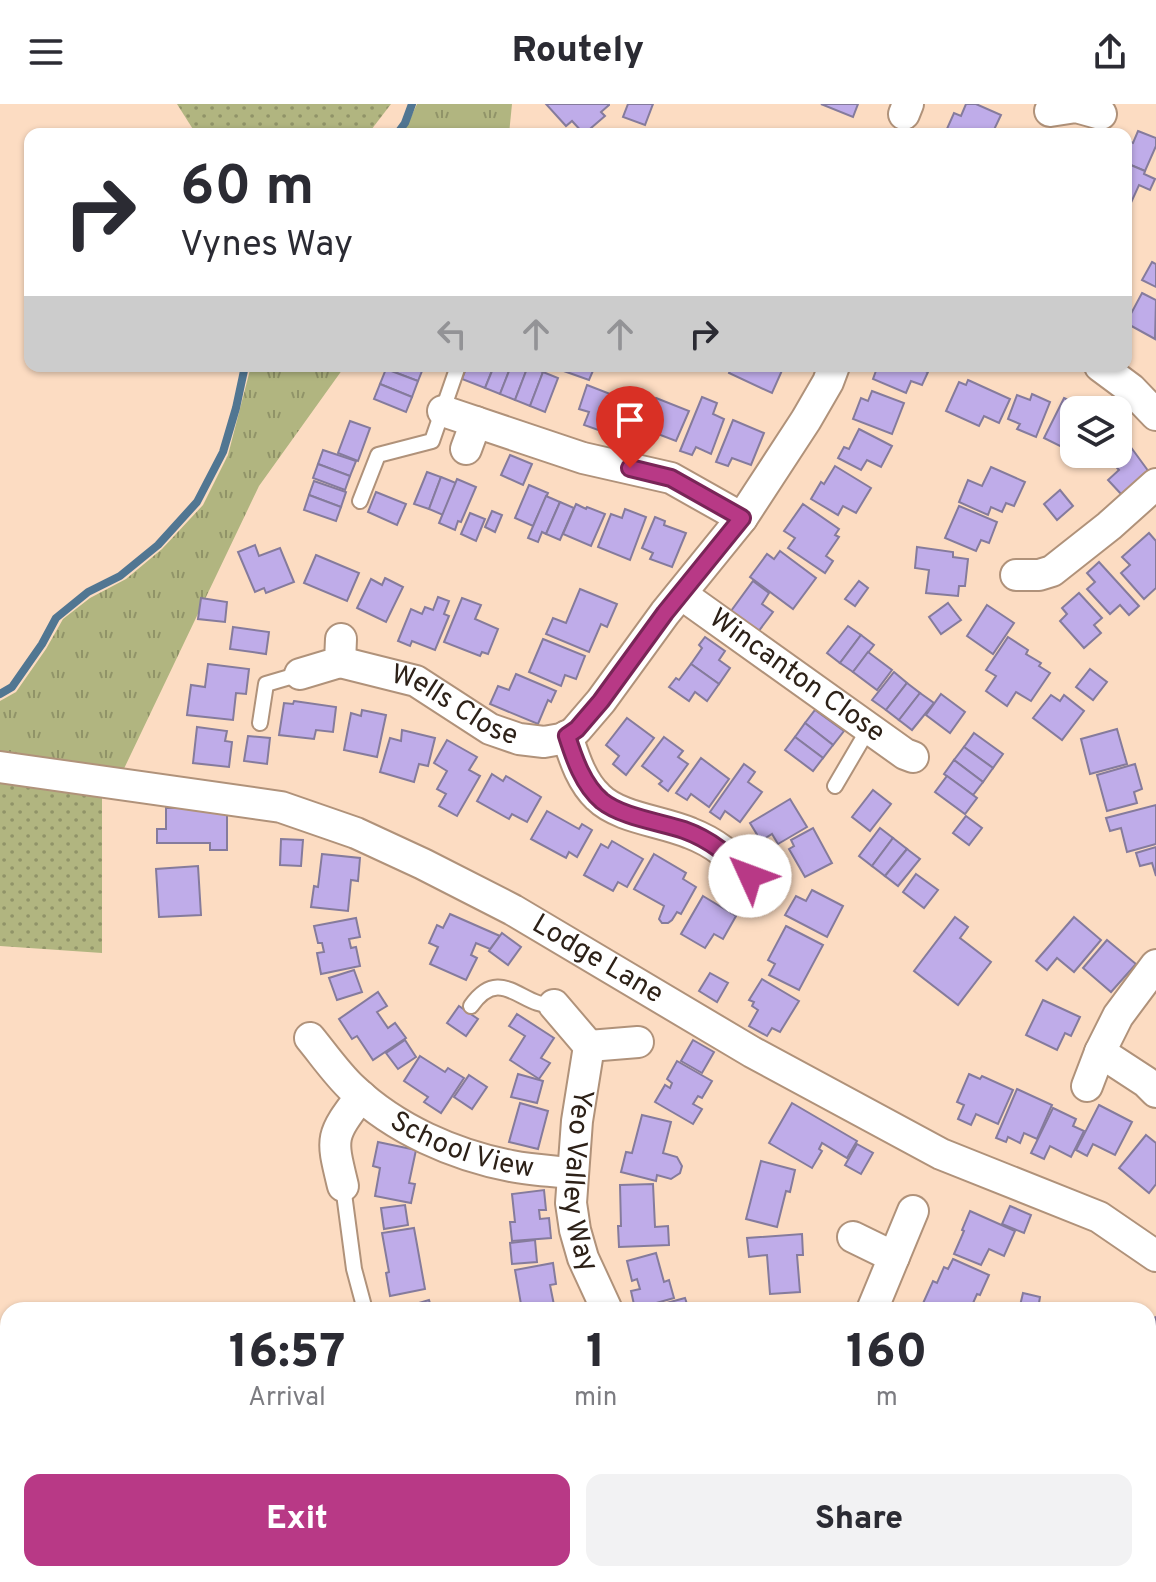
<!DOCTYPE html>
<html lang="en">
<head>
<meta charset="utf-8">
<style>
	:root { --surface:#fff; --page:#f2f2f3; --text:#2b2b33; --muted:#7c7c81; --accent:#b83986 }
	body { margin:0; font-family:Overpass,sans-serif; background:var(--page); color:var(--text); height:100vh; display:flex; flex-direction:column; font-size:30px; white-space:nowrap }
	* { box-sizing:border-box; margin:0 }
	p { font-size:26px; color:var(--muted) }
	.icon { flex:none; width:44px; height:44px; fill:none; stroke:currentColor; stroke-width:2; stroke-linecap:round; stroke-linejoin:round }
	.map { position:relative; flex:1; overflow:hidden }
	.panel { position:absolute; left:0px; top:1198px; width:1156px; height:280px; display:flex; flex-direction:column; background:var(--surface); border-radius:24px 24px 0 0; box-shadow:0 2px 6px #0004 }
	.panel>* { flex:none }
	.hud { position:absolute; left:24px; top:24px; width:1108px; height:244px; border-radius:16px; box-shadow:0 2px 6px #0004; background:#fff; color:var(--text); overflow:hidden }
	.fabs { position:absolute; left:1060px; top:292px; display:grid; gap:16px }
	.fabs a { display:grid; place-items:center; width:72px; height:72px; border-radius:16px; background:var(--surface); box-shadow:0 2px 6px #0004; font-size:40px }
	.pin { position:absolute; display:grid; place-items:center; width:68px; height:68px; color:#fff; margin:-82px -34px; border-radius:50% 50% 50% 0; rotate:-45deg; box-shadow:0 0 8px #0007 }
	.pin .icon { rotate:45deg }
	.me { position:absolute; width:88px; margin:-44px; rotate:313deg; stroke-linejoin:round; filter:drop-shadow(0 0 6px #0008) }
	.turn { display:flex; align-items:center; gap:28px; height:168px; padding:0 24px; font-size:36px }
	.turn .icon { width:104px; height:104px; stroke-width:2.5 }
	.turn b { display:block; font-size:56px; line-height:68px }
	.lanes { display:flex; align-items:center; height:76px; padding:0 24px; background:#0003; justify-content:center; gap:40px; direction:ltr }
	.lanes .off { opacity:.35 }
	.eta { display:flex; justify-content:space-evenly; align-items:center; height:136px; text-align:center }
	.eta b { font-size:48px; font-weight:800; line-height:56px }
	.cta { display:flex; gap:16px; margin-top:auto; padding:16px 24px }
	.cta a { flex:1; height:92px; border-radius:16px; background:var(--accent); color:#fff; font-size:32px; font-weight:800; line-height:92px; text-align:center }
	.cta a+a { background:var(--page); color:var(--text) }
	header { display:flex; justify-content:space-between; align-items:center; height:104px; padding:0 24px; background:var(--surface); font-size:36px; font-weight:800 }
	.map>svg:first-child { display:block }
</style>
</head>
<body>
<header><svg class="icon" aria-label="menu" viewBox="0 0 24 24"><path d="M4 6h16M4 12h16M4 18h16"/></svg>Routely<svg class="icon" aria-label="share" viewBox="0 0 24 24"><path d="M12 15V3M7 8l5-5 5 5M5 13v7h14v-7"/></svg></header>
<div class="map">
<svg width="1156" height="1478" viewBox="0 0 1156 1478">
	<defs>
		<pattern id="grass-dots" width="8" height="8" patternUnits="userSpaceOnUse" patternTransform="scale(2)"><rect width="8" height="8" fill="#b1b580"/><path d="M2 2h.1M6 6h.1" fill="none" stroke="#909368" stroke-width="1.8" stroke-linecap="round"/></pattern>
		<pattern id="park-tufts" width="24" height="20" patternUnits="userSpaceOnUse" patternTransform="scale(2)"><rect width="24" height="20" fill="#b1b580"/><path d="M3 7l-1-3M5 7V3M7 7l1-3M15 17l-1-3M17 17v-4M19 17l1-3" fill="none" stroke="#909368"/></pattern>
	</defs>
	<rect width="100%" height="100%" fill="#fcdcc2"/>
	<g fill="url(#grass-dots)">
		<polygon points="177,0 391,0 368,30 196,30"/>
		<polygon points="0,679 102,692 102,849 0,842"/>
	</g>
	<g fill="url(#park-tufts)">
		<polygon points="417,0 512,0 509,30 403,30"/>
		<polygon points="251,262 345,262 259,382 120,673 0,656 0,597 16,588 46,545 63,515 90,494 126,475 162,445 203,401 228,351"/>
	</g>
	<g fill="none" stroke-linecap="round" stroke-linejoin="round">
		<g stroke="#517692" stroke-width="8">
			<polyline points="397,30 405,19 412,0"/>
			<polyline points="0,590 12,583 42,540 56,514 88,488 120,472 158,441 197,398 223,348 236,304 245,262"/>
		</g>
	</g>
	<g fill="#bface9" stroke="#857b9c" stroke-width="2">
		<polygon points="546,0 609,0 609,1 601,8 605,12 584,30 572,17 566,22"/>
		<polygon points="628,0 653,0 645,21 623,13"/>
		<polygon points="821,0 858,0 853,13"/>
		<polygon points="966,0 976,0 1001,11 992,30 952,30 946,27 954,9 961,12"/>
		<polygon points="1138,27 1156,34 1156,42 1145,67 1126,59 1126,36 1133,39"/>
		<polygon points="1126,59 1145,67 1144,70 1155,75 1150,86 1139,81 1130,101 1126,99"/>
		<polygon points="1152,158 1156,160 1156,183 1142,176"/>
		<polygon points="1142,189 1156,196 1155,235 1126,219"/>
		<polygon points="387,262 424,262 418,277 386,265"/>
		<polygon points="467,262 493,264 485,284 462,275"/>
		<polygon points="494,262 511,262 500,290 485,284"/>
		<polygon points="511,262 528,262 515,296 500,290"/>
		<polygon points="528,262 543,268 530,302 515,296"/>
		<polygon points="562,262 595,262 589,276 561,266"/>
		<polygon points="732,262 784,262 772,289 729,269"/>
		<polygon points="873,262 913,262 928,268 922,281 911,277 906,289 873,275 877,264"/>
		<polygon points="386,265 418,277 412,293 380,280"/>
		<polygon points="543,268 558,274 545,308 530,302"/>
		<polygon points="968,276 1010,295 999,319 984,312 979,322 946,307 959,278 966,281"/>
		<polygon points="380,280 412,293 406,308 374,295"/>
		<polygon points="587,281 618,293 604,328 584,321 589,308 579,305"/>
		<polygon points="872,287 904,299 892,330 853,315 861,294 868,297"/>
		<polygon points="1032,290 1050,298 1036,333 1017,325 1020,320 1008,315 1017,291 1030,296"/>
		<polygon points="618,293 647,304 637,329 629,326 626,336 604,328"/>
		<polygon points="702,293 717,299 713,310 724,315 711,350 696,343 692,351 680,347"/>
		<polygon points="656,294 689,307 676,337 658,330 654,338 640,332"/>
		<polygon points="1064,294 1089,306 1074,306 1074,338 1070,347 1044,334"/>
		<polygon points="733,316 764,329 751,361 732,354 728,362 716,358"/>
		<polygon points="350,317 370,324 358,357 338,349"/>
		<polygon points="859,325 892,342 881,363 867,356 861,366 838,354 844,343 849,345"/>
		<polygon points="1118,332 1130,342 1112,358 1105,350 1118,350"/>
		<polygon points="1130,342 1149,368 1122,391 1108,376 1119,366 1112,358"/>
		<polygon points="323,346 356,357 350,372 318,360"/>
		<polygon points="510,351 532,360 523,381 501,371"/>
		<polygon points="318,360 350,372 345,386 313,374"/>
		<polygon points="835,362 871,384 856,409 843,402 838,411 811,395 821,378 824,380"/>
		<polygon points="991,363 1025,378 1014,402 1006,399 1002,408 991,403 988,411 959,398 968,376 982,382"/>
		<polygon points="427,368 441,373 429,405 414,400"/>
		<polygon points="441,373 456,379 443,411 429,405"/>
		<polygon points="457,375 476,383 461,418 458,417 455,426 439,419"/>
		<polygon points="314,377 346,388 341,403 309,391"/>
		<polygon points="529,381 548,389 533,422 515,414"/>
		<polygon points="1060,386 1073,402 1057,416 1044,400"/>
		<polygon points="376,388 406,400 397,421 368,408"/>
		<polygon points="309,391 341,403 336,417 304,406"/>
		<polygon points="546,392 560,398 546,430 542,428 538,438 528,434"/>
		<polygon points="560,398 574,404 560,436 546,430"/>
		<polygon points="576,400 586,405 587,403 605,410 591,442 563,430"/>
		<polygon points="803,400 839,425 835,431 839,433 826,452 833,457 825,469 788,444 795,434 784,427"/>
		<polygon points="959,402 997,418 989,439 981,436 976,447 945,434"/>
		<polygon points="625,405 646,413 630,456 598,443 611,410 622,414"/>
		<polygon points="492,407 502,411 495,428 485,423"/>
		<polygon points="470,409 485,415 476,437 461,430"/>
		<polygon points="655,413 665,417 664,421 686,429 672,463 650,455 653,449 642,444"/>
		<polygon points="1149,429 1156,437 1156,484 1144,495 1121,469 1130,461 1122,453"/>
		<polygon points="255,441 259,452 280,444 294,478 266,489 264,484 255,488 238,448"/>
		<polygon points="917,443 953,448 953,453 968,455 965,482 959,482 958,492 926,489 929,466 915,464"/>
		<polygon points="780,447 816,474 793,505 750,473 767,450 774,455"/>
		<polygon points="316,451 359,469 347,497 304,479"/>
		<polygon points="1099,458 1139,502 1129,511 1120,501 1110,510 1087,485 1095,478 1087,469"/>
		<polygon points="385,474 403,483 386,518 357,504 371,475 382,481"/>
		<polygon points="753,477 769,489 762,500 773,508 758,528 731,507"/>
		<polygon points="859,477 868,484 855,502 845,495"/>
		<polygon points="580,485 617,500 607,523 601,520 589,548 546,530 553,514 566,519"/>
		<polygon points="1079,489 1102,514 1094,521 1101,529 1084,544 1060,517 1067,510 1062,504"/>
		<polygon points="438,493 449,497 444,510 449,512 435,546 412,537 410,542 398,537 411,505 422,510 425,503 433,506"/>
		<polygon points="201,494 227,498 225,518 198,515"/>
		<polygon points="462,494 481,501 475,515 498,525 488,550 482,548 480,552 444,538"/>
		<polygon points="948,499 961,516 941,530 929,513"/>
		<polygon points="987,501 1014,519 993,550 967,532"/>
		<polygon points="848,522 861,531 840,559 827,549"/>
		<polygon points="233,523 269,528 266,550 230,545"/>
		<polygon points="861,531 874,541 853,568 840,559"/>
		<polygon points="705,533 725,547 719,556 730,564 719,580 691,560 702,544 699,541"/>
		<polygon points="1008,533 1028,546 1026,550 1041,559 1039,562 1050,569 1031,597 1016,588 1007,602 986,587 996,572 986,566"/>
		<polygon points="543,535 585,552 576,575 565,571 561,582 529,568"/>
		<polygon points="868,548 892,566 877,586 853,568"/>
		<polygon points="208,560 249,565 246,590 236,589 233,616 187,611 191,581 205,583"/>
		<polygon points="691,560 719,580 707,597 695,588 689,597 669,583 676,574 679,576"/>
		<polygon points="1090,565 1107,578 1093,596 1076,583"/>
		<polygon points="894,568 907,579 886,606 872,596"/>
		<polygon points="516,570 556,587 551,598 548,596 538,620 490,600 498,582 509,586"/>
		<polygon points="907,579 920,589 899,616 886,606"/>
		<polygon points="920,589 934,599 912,626 899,616"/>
		<polygon points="941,590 965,608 950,629 926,611"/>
		<polygon points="1051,591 1060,597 1064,591 1084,607 1062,636 1033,614"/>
		<polygon points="294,597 336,603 333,628 316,626 314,635 279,631 284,599 293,600"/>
		<polygon points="362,606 386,611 377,653 344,646 351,609 361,612"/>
		<polygon points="815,606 844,627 833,641 805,619"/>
		<polygon points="627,614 654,634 626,671 613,660 619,652 606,641"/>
		<polygon points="805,619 833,641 823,654 795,633"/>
		<polygon points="197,623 227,627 225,637 232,638 229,663 193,659"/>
		<polygon points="1117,625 1127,660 1090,670 1081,635"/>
		<polygon points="402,626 435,634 428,662 419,660 414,678 380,668 390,634 401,637"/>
		<polygon points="974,629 1003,650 993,664 964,643"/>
		<polygon points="248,632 270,634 267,660 244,657"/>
		<polygon points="664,633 683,647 678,653 688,660 668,687 659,680 662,677 642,662"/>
		<polygon points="795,633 823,654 813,667 785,646"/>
		<polygon points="447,636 477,653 469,666 480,672 457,712 439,702 446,690 437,685 447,667 434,659"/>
		<polygon points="964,643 993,664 983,678 954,656"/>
		<polygon points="701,654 729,675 709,703 691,690 687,696 676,689"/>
		<polygon points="954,656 983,678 973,691 944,670"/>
		<polygon points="744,660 755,668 748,678 762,688 740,718 725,707 720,715 710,708"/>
		<polygon points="1135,660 1142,685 1134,688 1137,699 1107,707 1097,671"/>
		<polygon points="492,670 503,677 506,672 541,693 527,718 512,710 509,715 477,697"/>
		<polygon points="947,672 977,694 965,710 935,688"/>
		<polygon points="873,686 891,700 870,727 852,713"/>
		<polygon points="790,695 807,723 778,740 772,730 761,737 750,719"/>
		<polygon points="1156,701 1156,740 1127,748 1121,724 1110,727 1106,714"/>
		<polygon points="227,703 227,746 210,746 210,739 157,739 157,725 166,725 166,704"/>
		<polygon points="547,707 579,725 582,720 592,726 577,753 569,748 566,754 531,735"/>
		<polygon points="966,712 982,724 969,741 953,729"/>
		<polygon points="813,724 832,759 805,773 789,745 794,742 791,736"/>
		<polygon points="880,724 893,734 872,762 859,752"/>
		<polygon points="893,734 907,745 885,772 872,762"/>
		<polygon points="281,735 303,736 301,762 280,761"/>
		<polygon points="612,737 643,755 627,783 618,778 613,787 584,771 601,740 608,744"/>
		<polygon points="1156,743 1156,772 1152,759 1140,762 1136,749"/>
		<polygon points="907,745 920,755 898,782 885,772"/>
		<polygon points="322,750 360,754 358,777 351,776 348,807 311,803 314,782 318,783"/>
		<polygon points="654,750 686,769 683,775 696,783 681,810 677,808 672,816 668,819 662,819 659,815 664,802 634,785"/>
		<polygon points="198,762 201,811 159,813 156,765"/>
		<polygon points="916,770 938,786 924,804 903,788"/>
		<polygon points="812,786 843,802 827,833 785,811 796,792 806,797"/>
		<polygon points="703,792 736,812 723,835 714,830 705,844 681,830"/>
		<polygon points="450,810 500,832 490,845 476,839 471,851 477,854 466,876 430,860 438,843 429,839 437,821 443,824"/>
		<polygon points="955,813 968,823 960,834 991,858 958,901 914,867"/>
		<polygon points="1074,813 1101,836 1074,868 1057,854 1047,866 1036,857"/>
		<polygon points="356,814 360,833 349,835 351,844 356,843 360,862 321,870 317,849 324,848 322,839 318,839 314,822"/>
		<polygon points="786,822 823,841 799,886 769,871 775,860 768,856"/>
		<polygon points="502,829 521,843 508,861 489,847"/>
		<polygon points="1107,836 1136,860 1111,888 1083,864"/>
		<polygon points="354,866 362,888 337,896 329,874"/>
		<polygon points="710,869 728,879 717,898 699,887"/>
		<polygon points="762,875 799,897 780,928 772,924 767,932 749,922 758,906 752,902 754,898 749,896"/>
		<polygon points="378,888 387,902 377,908 388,924 395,919 406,934 373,956 357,932 352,935 339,915"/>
		<polygon points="1043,896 1080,913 1071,932 1065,929 1057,946 1026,931"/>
		<polygon points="459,902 478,915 466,932 447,919"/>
		<polygon points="517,910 554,934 541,954 550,959 539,975 510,956 525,932 509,922"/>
		<polygon points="405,936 416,953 398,965 386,949"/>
		<polygon points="693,936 714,948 702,969 681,957"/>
		<polygon points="420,952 445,968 448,964 464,974 441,1009 424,998 428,993 404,977"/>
		<polygon points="677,957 712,977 702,994 698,992 693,1000 702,1005 693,1020 655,998 665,981 670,984 672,979 667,975"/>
		<polygon points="518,970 543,977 537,999 511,993"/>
		<polygon points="969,970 980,975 982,972 1013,986 998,1020 976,1010 971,1021 958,1015 964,1001 957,998"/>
		<polygon points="469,971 487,983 472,1005 454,993"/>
		<polygon points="1017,985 1052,1001 1037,1035 1024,1029 1020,1039 1008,1033 1006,1038 996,1034"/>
		<polygon points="520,999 548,1007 538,1045 509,1038"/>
		<polygon points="792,999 857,1037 847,1054 822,1039 819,1045 822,1047 812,1064 769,1039"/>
		<polygon points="1099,1001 1132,1018 1115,1051 1093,1040 1087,1052 1076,1046"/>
		<polygon points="1053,1004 1076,1015 1073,1022 1084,1027 1071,1053 1050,1042 1044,1055 1031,1049"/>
		<polygon points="642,1011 671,1018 663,1049 677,1053 682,1062 680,1069 671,1075 657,1071 656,1077 621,1068 626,1048 632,1049"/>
		<polygon points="1146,1031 1156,1039 1156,1080 1149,1089 1119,1064"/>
		<polygon points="378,1038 416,1046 409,1079 415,1080 411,1099 375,1092 380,1064 373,1062"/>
		<polygon points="857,1040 873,1049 861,1070 845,1061"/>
		<polygon points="761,1057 795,1066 790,1088 786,1087 777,1123 746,1115"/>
		<polygon points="653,1080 655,1123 668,1122 669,1141 619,1143 618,1122 621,1122 620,1081"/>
		<polygon points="544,1086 546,1106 539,1106 540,1115 549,1114 551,1134 512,1137 510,1118 515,1118 512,1090"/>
		<polygon points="405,1101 408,1121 384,1125 381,1104"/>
		<polygon points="1010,1102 1031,1111 1024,1129 1002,1120"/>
		<polygon points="970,1107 1015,1127 1004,1152 989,1145 981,1161 954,1150 964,1127 962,1126"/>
		<polygon points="414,1124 425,1185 390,1192 386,1169 389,1168 382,1129"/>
		<polygon points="802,1130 803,1151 797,1151 800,1188 770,1190 767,1151 749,1153 747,1134"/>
		<polygon points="535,1136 537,1158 512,1160 510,1139"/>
		<polygon points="656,1149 664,1178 669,1176 674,1194 635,1205 631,1187 640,1185 637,1175 632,1177 627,1157"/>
		<polygon points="953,1155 989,1171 980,1191 977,1190 970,1206 960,1203 959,1206 920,1206 933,1177 937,1179 944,1163 948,1165"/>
		<polygon points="553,1159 556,1180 550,1181 555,1206 522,1206 515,1166"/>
		<polygon points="1023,1189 1040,1193 1039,1199 1070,1206 1019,1206"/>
		<polygon points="685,1194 689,1206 660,1206 659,1201"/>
		<polygon points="429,1196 432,1206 449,1201 451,1206 402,1206 402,1204"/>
		<polygon points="1156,1213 1156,1242 1148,1245 1148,1216"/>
		<polygon points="525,1470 546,1470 552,1478 525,1478 521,1473"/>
		<polygon points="551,1470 576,1470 575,1471 579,1478 557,1478"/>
		<polygon points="758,1470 764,1470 765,1478 734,1478 734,1475"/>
		<polygon points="866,1470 904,1470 906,1474 898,1478 881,1478 879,1474 870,1478"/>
		<polygon points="986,1470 1031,1470 1011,1478 989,1478"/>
	</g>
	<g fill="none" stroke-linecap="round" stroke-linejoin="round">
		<defs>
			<g id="service">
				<polyline points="360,397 378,351 432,337 458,262"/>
				<polyline points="260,619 266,580 300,570"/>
				<polyline points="835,682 869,624"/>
				<path d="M471 902C501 859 523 905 554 901"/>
				<polyline points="343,1082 354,1165 365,1206"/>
			</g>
			<g id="minor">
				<polyline points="1050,7 1076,3 1101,10"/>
				<polyline points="904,10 908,0"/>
				<polyline points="1100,262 1131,285 1156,311"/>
				<polyline points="443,307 583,354 671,374 742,414"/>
				<polyline points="466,345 476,318"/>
				<polyline points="1016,471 1039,471 1052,467 1109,422 1156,380"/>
				<path id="s1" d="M681 490 905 650 913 653"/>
				<path id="s2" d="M340 558 416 577 490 625 519 635 544 638 561 635 572 630 577 625 601 597 665 509 742 414 806 316 828 278 834 262"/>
				<polyline points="300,570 340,558 341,535"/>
				<path d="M567 632C574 653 581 677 598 693 619 714 662 717 690 729 716 739 730 752 750 772"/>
				<path id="s3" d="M0 663 281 703 356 729 423 760 513 806 752 948 941 1050 1099 1113 1156 1152"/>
				<polyline points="1156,861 1118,912 1100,948 1146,978 1156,988"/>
				<path id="s4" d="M554 901 589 942 577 1017 571 1099 575 1126 583 1154 607 1206"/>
				<path id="s5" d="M310 934C324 951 337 970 353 985 395 1025 454 1051 511 1062 531 1066 552 1067 572 1069"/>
				<polyline points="589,942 638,938"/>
				<polyline points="1087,982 1100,948"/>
				<path d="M343 1082C331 1033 330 1033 361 992"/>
				<polyline points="853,1133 894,1153"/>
				<polyline points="872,1206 913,1107"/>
				<polyline points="1148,1287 1150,1286"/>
				<polyline points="682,1470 683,1478"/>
				<polyline points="955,1470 961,1478"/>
				<polyline points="1067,1478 1080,1470"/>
			</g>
		</defs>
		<use href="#service" stroke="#b0927a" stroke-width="18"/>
		<use href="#minor" stroke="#b0927a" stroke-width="34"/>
		<use href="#service" stroke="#fff" stroke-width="14"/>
		<use href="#minor" stroke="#fff" stroke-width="30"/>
	</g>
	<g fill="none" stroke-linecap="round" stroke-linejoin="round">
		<defs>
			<path id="route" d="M630 364 671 374 742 414 665 509 601 597 577 625 567 632C574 654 583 681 602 697 622 713 660 718 684 726 712 736 729 752 750 772"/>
		</defs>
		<use href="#route" stroke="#782557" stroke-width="20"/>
		<use href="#route" stroke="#b83986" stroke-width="14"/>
	</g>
	<g text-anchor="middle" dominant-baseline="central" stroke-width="8" stroke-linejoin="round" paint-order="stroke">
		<g font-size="28" fill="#2d2118" stroke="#fcdcc2">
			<text stroke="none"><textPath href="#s1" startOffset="142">Wincanton Close</textPath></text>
			<text stroke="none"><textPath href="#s2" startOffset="124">Wells Close</textPath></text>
			<text stroke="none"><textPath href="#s3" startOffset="636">Lodge Lane</textPath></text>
			<text stroke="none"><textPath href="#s5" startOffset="192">School View</textPath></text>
			<text stroke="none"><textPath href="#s4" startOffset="190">Yeo Valley Way</textPath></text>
		</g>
	</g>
</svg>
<div class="fabs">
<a><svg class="icon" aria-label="layers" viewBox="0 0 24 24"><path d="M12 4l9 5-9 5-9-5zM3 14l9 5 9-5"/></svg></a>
</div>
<div class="pin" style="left:630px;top:364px;background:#d93025"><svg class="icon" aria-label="arrive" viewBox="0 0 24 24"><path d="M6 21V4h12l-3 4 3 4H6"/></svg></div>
<svg class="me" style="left:750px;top:772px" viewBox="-20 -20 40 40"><circle r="19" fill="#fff"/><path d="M0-13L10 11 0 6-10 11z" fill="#b83986"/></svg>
<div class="hud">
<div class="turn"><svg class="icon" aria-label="right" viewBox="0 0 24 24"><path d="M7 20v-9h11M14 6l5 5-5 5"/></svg><div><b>60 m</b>Vynes Way</div></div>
<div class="lanes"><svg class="icon off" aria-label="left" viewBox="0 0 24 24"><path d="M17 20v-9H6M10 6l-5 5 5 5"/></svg><svg class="icon off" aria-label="ahead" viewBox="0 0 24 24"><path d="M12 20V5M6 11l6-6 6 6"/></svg><svg class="icon off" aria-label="ahead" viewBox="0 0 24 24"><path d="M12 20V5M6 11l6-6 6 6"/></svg><svg class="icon" aria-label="right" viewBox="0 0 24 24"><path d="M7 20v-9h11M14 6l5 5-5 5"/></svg></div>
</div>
<section class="panel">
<div class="eta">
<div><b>16:57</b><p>Arrival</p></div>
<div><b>1</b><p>min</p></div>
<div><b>160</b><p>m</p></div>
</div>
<div class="cta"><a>Exit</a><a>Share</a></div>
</section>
</div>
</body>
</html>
